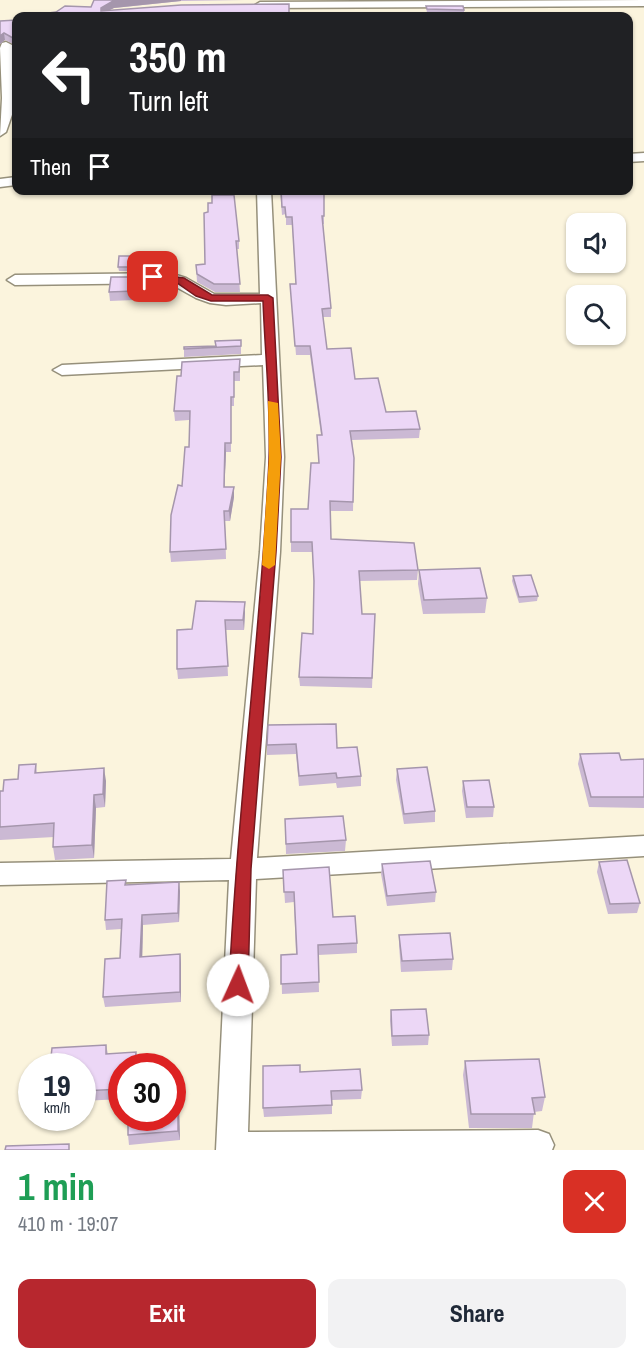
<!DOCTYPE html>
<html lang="en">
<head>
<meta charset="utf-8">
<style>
	:root { --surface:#fff; --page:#f2f2f3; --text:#1f2937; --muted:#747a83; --accent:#b7272e }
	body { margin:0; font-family:"Archivo Narrow",sans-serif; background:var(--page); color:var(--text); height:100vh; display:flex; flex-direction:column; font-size:22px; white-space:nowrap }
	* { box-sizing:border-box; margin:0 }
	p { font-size:20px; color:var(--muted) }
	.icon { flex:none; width:33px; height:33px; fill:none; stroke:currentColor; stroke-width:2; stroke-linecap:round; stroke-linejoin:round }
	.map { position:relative; height:1150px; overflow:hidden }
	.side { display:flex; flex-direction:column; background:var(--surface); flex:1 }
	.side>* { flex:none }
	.guide { position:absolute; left:12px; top:12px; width:621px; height:183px; border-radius:12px; box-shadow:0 2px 4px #0004; background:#202124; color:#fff; overflow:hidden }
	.fabs { position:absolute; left:566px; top:213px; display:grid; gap:12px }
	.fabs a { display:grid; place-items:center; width:60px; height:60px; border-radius:12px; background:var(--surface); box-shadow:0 2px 4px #0004; font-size:30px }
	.speed { position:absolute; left:18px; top:1053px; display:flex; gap:12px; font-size:30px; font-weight:700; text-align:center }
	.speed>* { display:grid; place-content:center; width:78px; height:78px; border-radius:50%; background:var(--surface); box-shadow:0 2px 4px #0004; line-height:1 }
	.speed small { font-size:15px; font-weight:400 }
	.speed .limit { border:9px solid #d22; background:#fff; color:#111 }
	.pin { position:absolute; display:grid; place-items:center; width:51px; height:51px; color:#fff; margin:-26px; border-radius:12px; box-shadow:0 3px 9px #0006 }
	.me { position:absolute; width:66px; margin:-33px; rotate:2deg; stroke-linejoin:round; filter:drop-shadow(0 0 4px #0008) }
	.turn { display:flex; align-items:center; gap:21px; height:126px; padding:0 18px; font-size:27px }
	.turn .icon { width:78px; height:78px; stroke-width:2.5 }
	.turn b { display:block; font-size:42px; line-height:51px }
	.then { display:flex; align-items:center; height:57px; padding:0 18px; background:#0003; gap:12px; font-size:22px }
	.round { display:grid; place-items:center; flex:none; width:63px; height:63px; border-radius:12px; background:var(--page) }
	.summary { display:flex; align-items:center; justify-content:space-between; height:102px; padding:0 18px }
	h1 { font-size:36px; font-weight:700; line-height:45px; color:#1e9e55 }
	.action { display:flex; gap:12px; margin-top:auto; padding:12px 18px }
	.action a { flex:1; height:69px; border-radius:12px; background:var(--accent); color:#fff; font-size:24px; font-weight:700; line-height:69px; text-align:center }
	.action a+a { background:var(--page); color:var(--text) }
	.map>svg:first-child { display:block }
</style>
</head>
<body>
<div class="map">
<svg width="644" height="1150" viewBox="0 0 644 1150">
	<rect width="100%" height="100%" fill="#fbf4dd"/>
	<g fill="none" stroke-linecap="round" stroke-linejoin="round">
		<defs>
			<g id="minor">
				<polygon points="644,0 644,6 260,8 255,5 260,2"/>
				<polygon points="6,42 12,45 14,109 6,132 0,136 2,98 0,48 2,43"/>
				<polygon points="644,153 644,161 628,162 628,154"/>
				<polygon points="16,177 16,185 0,187 0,179"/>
				<polygon points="257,190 271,190 284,457 280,552 257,858 644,836 644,856 256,879 248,1132 538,1130 549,1134 554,1145 552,1150 216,1150 229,880 0,885 0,863 231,859 260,552 266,457 263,365 62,375 53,370 62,365 262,355 261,303 226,305 210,303 196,298 169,283 15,285 7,280 15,275 170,273 186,278 214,294 260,294"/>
			</g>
		</defs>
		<use href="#minor" stroke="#96907b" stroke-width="3"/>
		<use href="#minor" fill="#fff" fill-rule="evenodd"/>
	</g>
	<g fill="#cbb9d4">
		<polygon points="94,0 245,0 181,1 114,8 109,10 289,13 56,12 91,7"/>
		<polygon points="426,6 464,10 464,13 427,13"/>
		<polygon points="16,20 16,79 15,79 13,44 5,40 0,44 0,21"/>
		<polygon points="280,190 324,190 324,224 323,224 331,308 331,317 323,317 327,349 386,412 420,429 419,438 352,440 354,458 353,511 330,511 331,539 418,570 417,580 359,581 362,614 375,614 372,688 300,686 299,677 313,634 314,587 312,552 291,552 291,509 308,509 319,463 317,435 321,435 310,355 296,355 291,293 290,284 296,284 292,225 286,225 286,214 282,215"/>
		<polygon points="204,213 239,241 239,249 237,249 240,292 215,292 197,282 196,265 205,264"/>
		<polygon points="136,260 135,271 119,271 118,267"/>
		<polygon points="135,277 136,286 135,300 110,301 109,292"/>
		<polygon points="241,340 241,354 184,357 184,349 216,346"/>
		<polygon points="240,359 240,381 234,381 234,406 231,406 231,452 226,452 224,487 234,497 230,521 225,521 226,559 171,562 170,552 189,447 189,420 175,421 174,411 181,376"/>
		<polygon points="419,570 487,598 485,613 423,614 418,584"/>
		<polygon points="513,576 538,596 537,601 519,603 512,581"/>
		<polygon points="245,612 244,630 226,630 228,676 178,679 177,669 192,629"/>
		<polygon points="268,725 337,748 361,776 361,786 337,788 336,783 299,786 296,754 267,755 267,745"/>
		<polygon points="580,754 621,760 644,759 644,808 589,807 578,764"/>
		<polygon points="36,764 37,773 106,781 105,807 96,808 94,858 55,860 53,847 54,837 0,840 0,791 3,791 18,779"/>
		<polygon points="397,769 435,811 435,822 404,824 396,780"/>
		<polygon points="463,781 494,807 493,817 466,818 462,791"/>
		<polygon points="285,819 346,840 345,851 286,854"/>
		<polygon points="599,862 640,903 637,913 608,914 597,872"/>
		<polygon points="382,864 436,892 435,902 387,906 381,874"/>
		<polygon points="283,870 333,917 357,943 357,953 318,955 319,992 282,994 281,955 296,954 294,902 285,903"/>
		<polygon points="126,880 126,885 180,891 179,922 143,925 142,957 180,954 181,964 181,1002 105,1007 103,997 120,958 121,929 106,930 105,920"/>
		<polygon points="399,935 453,959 452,970 401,972 399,945"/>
		<polygon points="391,1010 429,1035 428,1045 392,1046 390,1020"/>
		<polygon points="106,1045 108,1054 136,1052 137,1066 122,1066 122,1099 82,1101 82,1066"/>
		<polygon points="465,1061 545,1097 542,1111 534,1112 532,1128 469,1128 463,1075"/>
		<polygon points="300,1072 362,1090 361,1099 332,1100 332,1114 264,1117 263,1108"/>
		<polygon points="179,1106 180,1140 129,1145 128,1135"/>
	</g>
	<g fill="#a596ac">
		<polygon points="126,0 181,0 181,1 114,8 102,14 101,11 101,8 113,1"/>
		<polygon points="4,33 5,40 0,44 0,36"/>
		<polygon points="135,277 136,286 135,300 134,291"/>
		<polygon points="225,443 226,452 224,497 224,487"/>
		<polygon points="234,487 234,497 230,521 229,511"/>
		<polygon points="245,602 245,612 244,630 243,620"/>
		<polygon points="104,768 106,781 105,807 103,794"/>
		<polygon points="94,795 96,808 94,858 92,845"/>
		<polygon points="179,882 180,891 179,922 178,913"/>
		<polygon points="142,915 143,925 142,967 140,957"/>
		<polygon points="180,954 181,964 181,1002 180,992"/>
		<polygon points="136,1052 137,1062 137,1066 135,1066"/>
		<polygon points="178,1096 179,1106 180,1140 178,1131"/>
	</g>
	<g fill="#ecd7f6" stroke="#a596ac" stroke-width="1.5">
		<polygon points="94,0 126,0 113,1 101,8 101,11 181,5 289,4 289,13 293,13 293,16 48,16 49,13 56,12 65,6 91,7"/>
		<polygon points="426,6 463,6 464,10 427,9"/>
		<polygon points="16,20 16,72 14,72 13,38 4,33 0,36 0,21"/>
		<polygon points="16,87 16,113 15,113"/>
		<polygon points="281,190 324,190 324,216 322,216 331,308 322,309 327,349 351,348 355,379 378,378 386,412 416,411 420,429 350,431 354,458 353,502 330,501 331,539 414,543 418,570 359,571 362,614 375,614 372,678 299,677 302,633 313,634 314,581 312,542 291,542 291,509 308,509 311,463 319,463 317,435 322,435 310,346 295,346 290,284 296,284 292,217 286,217 285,207 282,207"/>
		<polygon points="212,195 234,195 239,241 236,241 240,284 214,284 197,274 196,265 205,264 204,213 208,212 208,203 212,203"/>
		<polygon points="119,256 136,256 135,267 118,267"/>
		<polygon points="111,277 135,277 134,291 109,292"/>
		<polygon points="241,340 241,346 184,349 184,347 216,346 215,341"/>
		<polygon points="240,359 239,372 234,372 234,397 231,397 231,443 225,443 224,487 234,487 229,511 224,511 226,549 170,552 171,515 178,485 182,486 185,447 189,447 190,411 174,411 177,376 181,376 182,362"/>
		<polygon points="480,568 487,598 424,600 419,570"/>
		<polygon points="531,575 538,596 519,597 513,576"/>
		<polygon points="196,601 245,602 243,620 225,620 228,666 177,669 177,630 192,629"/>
		<polygon points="336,724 337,748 357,747 361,776 337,778 336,773 299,776 296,744 267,745 268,725"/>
		<polygon points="619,753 621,760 644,759 644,797 591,797 580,754"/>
		<polygon points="36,764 35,773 104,768 103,794 94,795 92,845 53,847 54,823 0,827 0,791 3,791 4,780 18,779 19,765"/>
		<polygon points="427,767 435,811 404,814 397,769"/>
		<polygon points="489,780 494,807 467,807 463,781"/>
		<polygon points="343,816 346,840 286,844 285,819"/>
		<polygon points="627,860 640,903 610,904 599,862"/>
		<polygon points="430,861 436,892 387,896 382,864"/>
		<polygon points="329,867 333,917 355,916 357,943 318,945 319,982 281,984 281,955 297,954 294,892 284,892 283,870"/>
		<polygon points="126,880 125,885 179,882 178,913 142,915 140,957 180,954 180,992 103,997 105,959 120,958 122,919 105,920 107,881"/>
		<polygon points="450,933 453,959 402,961 399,935"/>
		<polygon points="426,1009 429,1035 392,1036 391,1010"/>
		<polygon points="106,1045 106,1054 136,1052 135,1066 122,1066 122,1089 82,1091 82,1066 50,1066 52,1048"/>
		<polygon points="539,1059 545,1097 532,1098 535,1114 471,1114 465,1061"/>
		<polygon points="300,1065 300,1072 360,1069 362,1090 331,1091 332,1105 263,1108 263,1066"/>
		<polygon points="172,1096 178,1096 178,1131 128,1135 128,1118 172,1118"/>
		<polygon points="69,1144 69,1150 5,1150 6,1146"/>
	</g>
	<path fill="#b7272e" stroke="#77191e" stroke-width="1.5" d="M153 274 184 278 212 295H268L273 298 281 457 276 552 251 869 248 985 245 990 238 993 232 990 229 985C237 809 261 635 269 460 271 408 265 354 263 301H211L196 296 177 283 150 279 148 277Z"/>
	<polygon fill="#f59e0b" points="268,401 278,403 281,457 275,565 269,569 262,565 269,457"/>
</svg>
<div class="fabs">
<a><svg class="icon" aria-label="sound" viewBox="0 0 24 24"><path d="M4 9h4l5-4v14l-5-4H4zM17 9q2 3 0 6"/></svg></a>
<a><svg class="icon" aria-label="search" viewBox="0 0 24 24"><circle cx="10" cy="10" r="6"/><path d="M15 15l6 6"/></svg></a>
</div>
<div class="speed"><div>19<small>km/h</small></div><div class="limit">30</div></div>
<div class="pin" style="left:153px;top:277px;background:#d93025"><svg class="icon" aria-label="arrive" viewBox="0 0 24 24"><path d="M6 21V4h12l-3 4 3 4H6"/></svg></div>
<svg class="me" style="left:238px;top:985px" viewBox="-20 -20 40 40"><circle r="19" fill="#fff"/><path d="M0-13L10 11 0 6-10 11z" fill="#b7272e"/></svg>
<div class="guide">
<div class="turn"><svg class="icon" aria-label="left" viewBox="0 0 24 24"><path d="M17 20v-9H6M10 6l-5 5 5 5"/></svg><div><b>350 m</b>Turn left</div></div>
<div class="then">Then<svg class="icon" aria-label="arrive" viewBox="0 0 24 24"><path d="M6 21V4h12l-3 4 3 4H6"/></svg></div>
</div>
</div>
<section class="side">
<div class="summary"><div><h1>1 min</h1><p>410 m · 19:07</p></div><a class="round" style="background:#d93025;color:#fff"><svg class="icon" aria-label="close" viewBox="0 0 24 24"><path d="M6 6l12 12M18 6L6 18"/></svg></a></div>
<div class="action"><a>Exit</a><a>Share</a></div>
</section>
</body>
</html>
